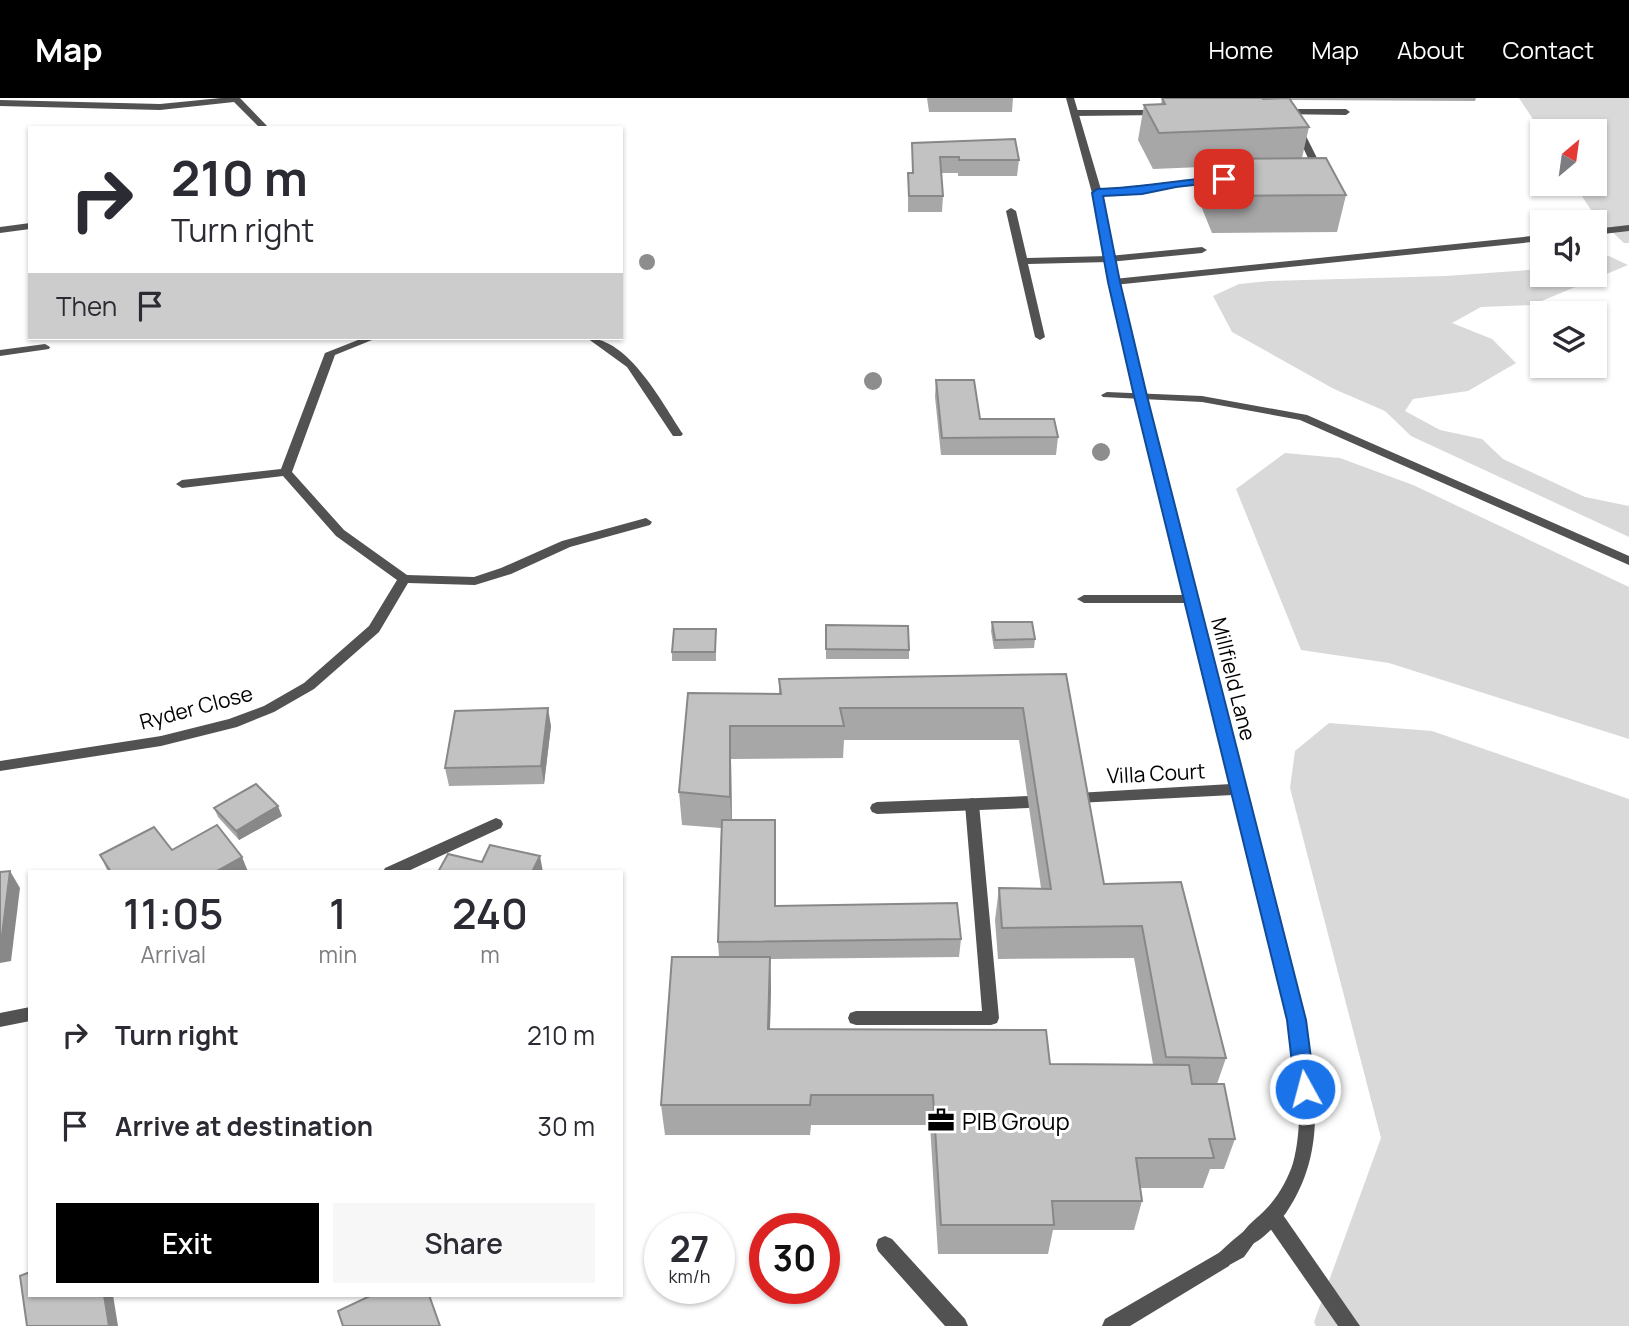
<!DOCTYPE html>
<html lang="en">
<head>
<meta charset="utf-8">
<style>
	:root { --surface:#fff; --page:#f7f7f7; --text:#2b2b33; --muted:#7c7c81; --accent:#000 }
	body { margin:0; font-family:Manrope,sans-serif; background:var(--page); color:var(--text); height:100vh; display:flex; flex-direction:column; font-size:26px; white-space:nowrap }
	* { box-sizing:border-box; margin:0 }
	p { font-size:23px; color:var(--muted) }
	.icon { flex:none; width:38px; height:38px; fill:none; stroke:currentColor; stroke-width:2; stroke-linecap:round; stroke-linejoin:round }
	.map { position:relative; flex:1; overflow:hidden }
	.side { position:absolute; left:28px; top:772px; width:595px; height:427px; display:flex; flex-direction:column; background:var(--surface); border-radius:0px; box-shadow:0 2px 5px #0004 }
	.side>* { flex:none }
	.top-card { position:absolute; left:28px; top:28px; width:595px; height:214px; border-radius:0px; box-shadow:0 2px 5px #0004; background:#fff; color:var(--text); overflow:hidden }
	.needle { width:46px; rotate:29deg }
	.controls { position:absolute; left:1530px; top:21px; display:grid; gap:14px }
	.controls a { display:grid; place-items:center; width:77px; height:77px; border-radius:0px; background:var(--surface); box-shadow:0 2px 5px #0004; font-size:35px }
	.speed { position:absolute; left:644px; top:1115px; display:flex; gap:14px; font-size:35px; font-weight:700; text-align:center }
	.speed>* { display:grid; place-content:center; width:91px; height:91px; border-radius:50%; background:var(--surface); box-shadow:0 2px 5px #0004; line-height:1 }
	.speed small { font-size:18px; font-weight:400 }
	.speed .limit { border:10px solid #d22; background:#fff; color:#111 }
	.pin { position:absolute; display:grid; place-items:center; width:60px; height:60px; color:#fff; margin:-30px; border-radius:14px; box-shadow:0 4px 10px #0006 }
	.me { position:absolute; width:77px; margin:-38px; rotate:353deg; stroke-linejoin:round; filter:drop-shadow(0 0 5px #0008) }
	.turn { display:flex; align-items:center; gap:24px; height:147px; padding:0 28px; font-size:32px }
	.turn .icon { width:91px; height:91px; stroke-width:2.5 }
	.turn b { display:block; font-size:49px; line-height:60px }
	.then { display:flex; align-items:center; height:66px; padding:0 28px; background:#0003; gap:14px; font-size:26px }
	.eta { display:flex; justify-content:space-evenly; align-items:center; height:119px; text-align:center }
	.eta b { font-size:42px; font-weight:600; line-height:49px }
	.cta { display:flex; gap:14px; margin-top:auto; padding:14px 28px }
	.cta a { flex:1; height:80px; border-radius:0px; background:var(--accent); color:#fff; font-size:28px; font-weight:600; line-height:80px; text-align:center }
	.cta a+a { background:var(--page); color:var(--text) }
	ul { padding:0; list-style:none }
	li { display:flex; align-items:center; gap:21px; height:91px; padding:0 28px }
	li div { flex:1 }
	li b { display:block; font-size:26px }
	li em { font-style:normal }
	header { display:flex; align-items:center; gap:42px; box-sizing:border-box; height:98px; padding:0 35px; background:var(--accent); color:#fff }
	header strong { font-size:33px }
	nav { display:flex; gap:38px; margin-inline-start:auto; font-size:24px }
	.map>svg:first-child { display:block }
</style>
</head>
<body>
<header>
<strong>Map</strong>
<nav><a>Home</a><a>Map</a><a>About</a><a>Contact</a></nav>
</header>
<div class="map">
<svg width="1629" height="1228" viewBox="0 0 1629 1228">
	<rect width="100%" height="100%" fill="#fff"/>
	<g fill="#d9d9d9">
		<polygon points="1519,0 1629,0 1629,145 1624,145 1595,118 1574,86 1594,86 1594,33 1542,33 1542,35"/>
		<polygon points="1609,158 1628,167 1532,207 1481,209 1452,225 1492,241 1516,265 1468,293 1413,301 1405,313 1440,332 1482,341 1503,361 1585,399 1629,408 1629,439 1411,338 1385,313 1334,291 1232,234 1213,198 1239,186 1269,183 1446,178 1542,171 1542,177 1594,177 1594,161"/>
		<polygon points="1285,355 1340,360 1413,387 1629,489 1629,641 1389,565 1301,552 1236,391"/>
		<polygon points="1329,625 1432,633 1629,701 1629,1228 1316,1228 1314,1224 1381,1040 1290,690 1295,653"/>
	</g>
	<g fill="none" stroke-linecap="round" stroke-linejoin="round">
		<g fill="#525252" fill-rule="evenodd">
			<polygon points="1281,11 1346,11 1350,14 1346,17 1278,16 1277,14"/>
			<polygon points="1160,12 1163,13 1163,17 1074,18 1070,15 1074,12"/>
			<polygon points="1298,34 1305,36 1323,72 1321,74 1314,76 1309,73 1313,71 1297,36"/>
			<polygon points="1217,79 1222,82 1220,84 1112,97 1097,98 1092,95 1097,92"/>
			<polygon points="1011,110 1016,113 1027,160 1109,158 1202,149 1207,152 1202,155 1109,164 1028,166 1045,239 1040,242 1035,239 1006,113"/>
			<polygon points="1629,127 1629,133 1594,137 1594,131"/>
			<polygon points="1542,137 1542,143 1114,187 1109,184 1114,181"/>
			<polygon points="1107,294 1202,298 1307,317 1629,458 1629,467 1300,322 1202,304 1103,299 1101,297"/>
			<polygon points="972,700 977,702 979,706 999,920 997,925 991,927 856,927 850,925 848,920 850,915 856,913 982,913 965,706 967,702"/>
			<polygon points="1274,1111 1281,1114 1360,1228 1338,1228 1267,1126 1265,1120 1267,1114"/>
			<path d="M1250 1129 1257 1132 1259 1138 1244 1159 1222 1171 1215 1168 1213 1162C1215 1157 1244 1132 1250 1129Z"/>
			<polygon points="885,1138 892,1141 965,1221 968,1228 945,1228 878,1153 876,1147 878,1141"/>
		</g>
		<g fill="#525252" fill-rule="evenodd">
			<polygon points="221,0 240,0 269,30 260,30 234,4 160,12 0,8 0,2 160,6"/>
			<path d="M1066 0H1074L1102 95 1119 184 1147 298 1305 922C1315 992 1328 1053 1286 1115 1277 1126 1263 1142 1250 1147L1243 1144 1241 1138C1246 1127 1258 1120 1266 1111 1278 1099 1288 1081 1293 1065 1311 998 1285 908 1269 843 1257 794 1245 745 1233 697L1077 705 1072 704 1070 700 1072 696 1077 695 1231 686 1186 505H1084L1077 501 1084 497H1184L1109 184 1092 95Z"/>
			<polygon points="30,125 30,131 0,135 0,129"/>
			<polygon points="363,240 377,240 335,257 292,374 344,432 407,477 474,479 501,470 562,443 646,420 652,424 650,427 570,449 511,476 475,487 408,485 379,534 314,591 274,614 237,629 161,648 0,673 0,663 161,638 229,621 264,608 304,585 369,528 397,482 336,438 283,378 182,390 176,386 182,382 281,371 325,255"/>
			<path d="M587 240C629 240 662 305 683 336L681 338H673L627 269Z"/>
			<polygon points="45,246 50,249 49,251 0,258 0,252"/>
			<polygon points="1028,698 1033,700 1035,704 1033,708 1028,710 877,716 872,714 870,710 872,706 877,704"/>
			<polygon points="496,720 501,722 503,726 501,730 406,774 383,774 385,770"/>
			<polygon points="30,909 30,923 0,929 0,915"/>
			<polygon points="1222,1153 1229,1156 1231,1162 1229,1168 1130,1228 1102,1228 1105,1221"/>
		</g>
	</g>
	<g fill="#8d8d8d">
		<circle cx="647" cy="164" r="8"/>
		<circle cx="873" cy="283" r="9"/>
		<circle cx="1101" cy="354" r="9"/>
	</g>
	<g fill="#a7a7a7" fill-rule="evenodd">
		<polygon points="927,0 1013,0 1012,14 929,14"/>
		<polygon points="1162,0 1476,0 1475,3 1291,2 1309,29 1302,60 1346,97 1337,134 1212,135 1197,98 1202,69 1153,71 1138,42 1144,7 1161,6"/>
		<polygon points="912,45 1019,62 1017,78 958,78 958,75 941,75 943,98 942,114 908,114 908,75 912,75"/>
		<polygon points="936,282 980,321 1058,339 1056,357 941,357 935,299"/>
		<polygon points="992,524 1035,541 1034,550 994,551 991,533"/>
		<polygon points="826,527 909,552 909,561 826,561"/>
		<polygon points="716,531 716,563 672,563 672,554"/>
		<path d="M1066 576 1104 786 1181 784 1226 960 1217 986 1235 1041 1224 1071H1210L1203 1090H1140L1142 1103 1134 1132H1053L1048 1156H938L930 1027H811L810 1037H665L661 1007 719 859 718 844 721 730 682 727 679 694 688 595 779 596V581ZM844 642H1019L1041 790H999L995 822 998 861 1134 860 1153 966H1050L770 931 771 891 770 861 959 859 961 841 776 808 732 722 731 661 843 660Z"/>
		<polygon points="551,628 544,686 449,688 445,670"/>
		<polygon points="214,710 282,718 239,742 218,719"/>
		<polygon points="172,752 242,759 248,774 108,774 100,757"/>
	</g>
	<g fill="#888">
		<polygon points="548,610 551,628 544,686 541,668"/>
		<polygon points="730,628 731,661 732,731 730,699"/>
		<polygon points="278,708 282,718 239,742 236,733"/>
		<polygon points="540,758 543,774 532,774"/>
		<polygon points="242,759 248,774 215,774"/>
		<polygon points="10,773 20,790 11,863 0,865 0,845"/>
		<polygon points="770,859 771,891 769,962 768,931"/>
		<polygon points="104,1197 113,1197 118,1228 109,1228"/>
	</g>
	<g fill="#c2c2c2" stroke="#888" stroke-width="2">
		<polygon points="1162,0 1262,0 1263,1 1289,0 1309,29 1159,35 1144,7 1165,6"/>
		<polygon points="1015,41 1019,62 959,62 959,59 940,59 943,98 909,98 908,75 913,75 912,45"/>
		<polygon points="1326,60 1346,97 1219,98 1203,61"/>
		<polygon points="936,282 974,282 980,321 1054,321 1058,339 942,340"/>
		<polygon points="992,524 1032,524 1035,541 995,542"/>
		<polygon points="826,527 908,528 909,552 826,551"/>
		<polygon points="674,531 716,531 715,554 672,554"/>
		<polygon points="1066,576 1104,786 1181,784 1226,960 1166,959 1142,828 1002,830 999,790 1051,791 1023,610 840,610 844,628 730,628 730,699 679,694 688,595 781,596 779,581"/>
		<polygon points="548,610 541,668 445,670 455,613"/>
		<polygon points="256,686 278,708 236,733 214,710"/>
		<polygon points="722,722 775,722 775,808 957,805 961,841 718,844"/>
		<polygon points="217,727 242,759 215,774 111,774 100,757 154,729 172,752"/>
		<polygon points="490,747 540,758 532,774 438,774 448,756 482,764"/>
		<polygon points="10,773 1,845 0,845 0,774"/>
		<polygon points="672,859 770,859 768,931 1046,932 1050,966 1189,967 1192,986 1224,986 1235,1041 1209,1041 1214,1060 1136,1060 1142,1103 1052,1103 1054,1127 941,1127 933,997 811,997 810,1007 661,1007"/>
		<polygon points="30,1174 30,1197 104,1197 109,1228 27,1228 20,1178"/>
		<polygon points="372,1197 429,1197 440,1228 343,1228 338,1213"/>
	</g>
	<path fill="#1a73e8" stroke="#114b97" stroke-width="2" d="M1224 78 1227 79V83L1176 89 1142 96 1103 98 1120 184 1147 298 1306 922 1315 991 1312 997 1305 1000 1298 997 1295 991 1287 922 1134 298 1108 184 1092 95 1097 91C1140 90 1181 82 1224 78Z"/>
	<defs>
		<symbol id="office-bare" viewBox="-9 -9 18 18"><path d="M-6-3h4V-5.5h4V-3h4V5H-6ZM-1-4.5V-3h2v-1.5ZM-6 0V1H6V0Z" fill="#000" stroke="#fff" stroke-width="2.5" paint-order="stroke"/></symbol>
	</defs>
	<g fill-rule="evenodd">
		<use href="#office-bare" x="922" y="1003" width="38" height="38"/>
	</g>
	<g text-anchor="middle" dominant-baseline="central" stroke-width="6" stroke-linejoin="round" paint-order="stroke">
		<g font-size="21" fill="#000" stroke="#fff">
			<text transform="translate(1234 581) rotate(76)">Millfield Lane</text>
			<text transform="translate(196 609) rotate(-15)">Ryder Close</text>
			<text transform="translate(1156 675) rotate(-3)">Villa Court</text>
		</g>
		<g font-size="24" fill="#000" stroke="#fff" text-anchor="start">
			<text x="962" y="1022">PIB Group</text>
		</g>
	</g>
</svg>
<div class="controls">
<a><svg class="needle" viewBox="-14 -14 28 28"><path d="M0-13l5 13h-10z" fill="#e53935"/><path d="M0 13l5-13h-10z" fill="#7c7c81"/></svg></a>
<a><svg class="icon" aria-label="sound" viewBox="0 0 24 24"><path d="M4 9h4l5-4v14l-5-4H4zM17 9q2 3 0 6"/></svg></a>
<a><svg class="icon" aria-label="layers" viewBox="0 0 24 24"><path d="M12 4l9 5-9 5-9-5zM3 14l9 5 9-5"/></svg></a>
</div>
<div class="speed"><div>27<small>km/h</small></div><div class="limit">30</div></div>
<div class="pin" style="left:1224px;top:81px;background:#d93025"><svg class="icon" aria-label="arrive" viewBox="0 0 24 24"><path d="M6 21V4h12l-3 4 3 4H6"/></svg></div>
<svg class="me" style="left:1305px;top:991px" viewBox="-20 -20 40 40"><circle r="17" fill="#1a73e8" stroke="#fff" stroke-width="3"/><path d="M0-11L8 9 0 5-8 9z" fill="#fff"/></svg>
<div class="top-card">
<div class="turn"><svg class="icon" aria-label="right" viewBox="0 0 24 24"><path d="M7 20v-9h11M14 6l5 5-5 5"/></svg><div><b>210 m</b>Turn right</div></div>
<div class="then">Then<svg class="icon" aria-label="arrive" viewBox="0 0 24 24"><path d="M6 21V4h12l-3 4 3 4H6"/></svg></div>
</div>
<section class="side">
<div class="eta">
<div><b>11:05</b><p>Arrival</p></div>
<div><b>1</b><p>min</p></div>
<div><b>240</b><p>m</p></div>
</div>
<ul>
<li><svg class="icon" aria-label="right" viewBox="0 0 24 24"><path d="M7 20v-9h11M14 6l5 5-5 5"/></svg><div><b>Turn right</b></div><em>210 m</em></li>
<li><svg class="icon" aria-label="arrive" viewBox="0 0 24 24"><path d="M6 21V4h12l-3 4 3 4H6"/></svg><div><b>Arrive at destination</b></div><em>30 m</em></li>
</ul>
<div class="cta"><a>Exit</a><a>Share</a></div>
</section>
</div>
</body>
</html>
